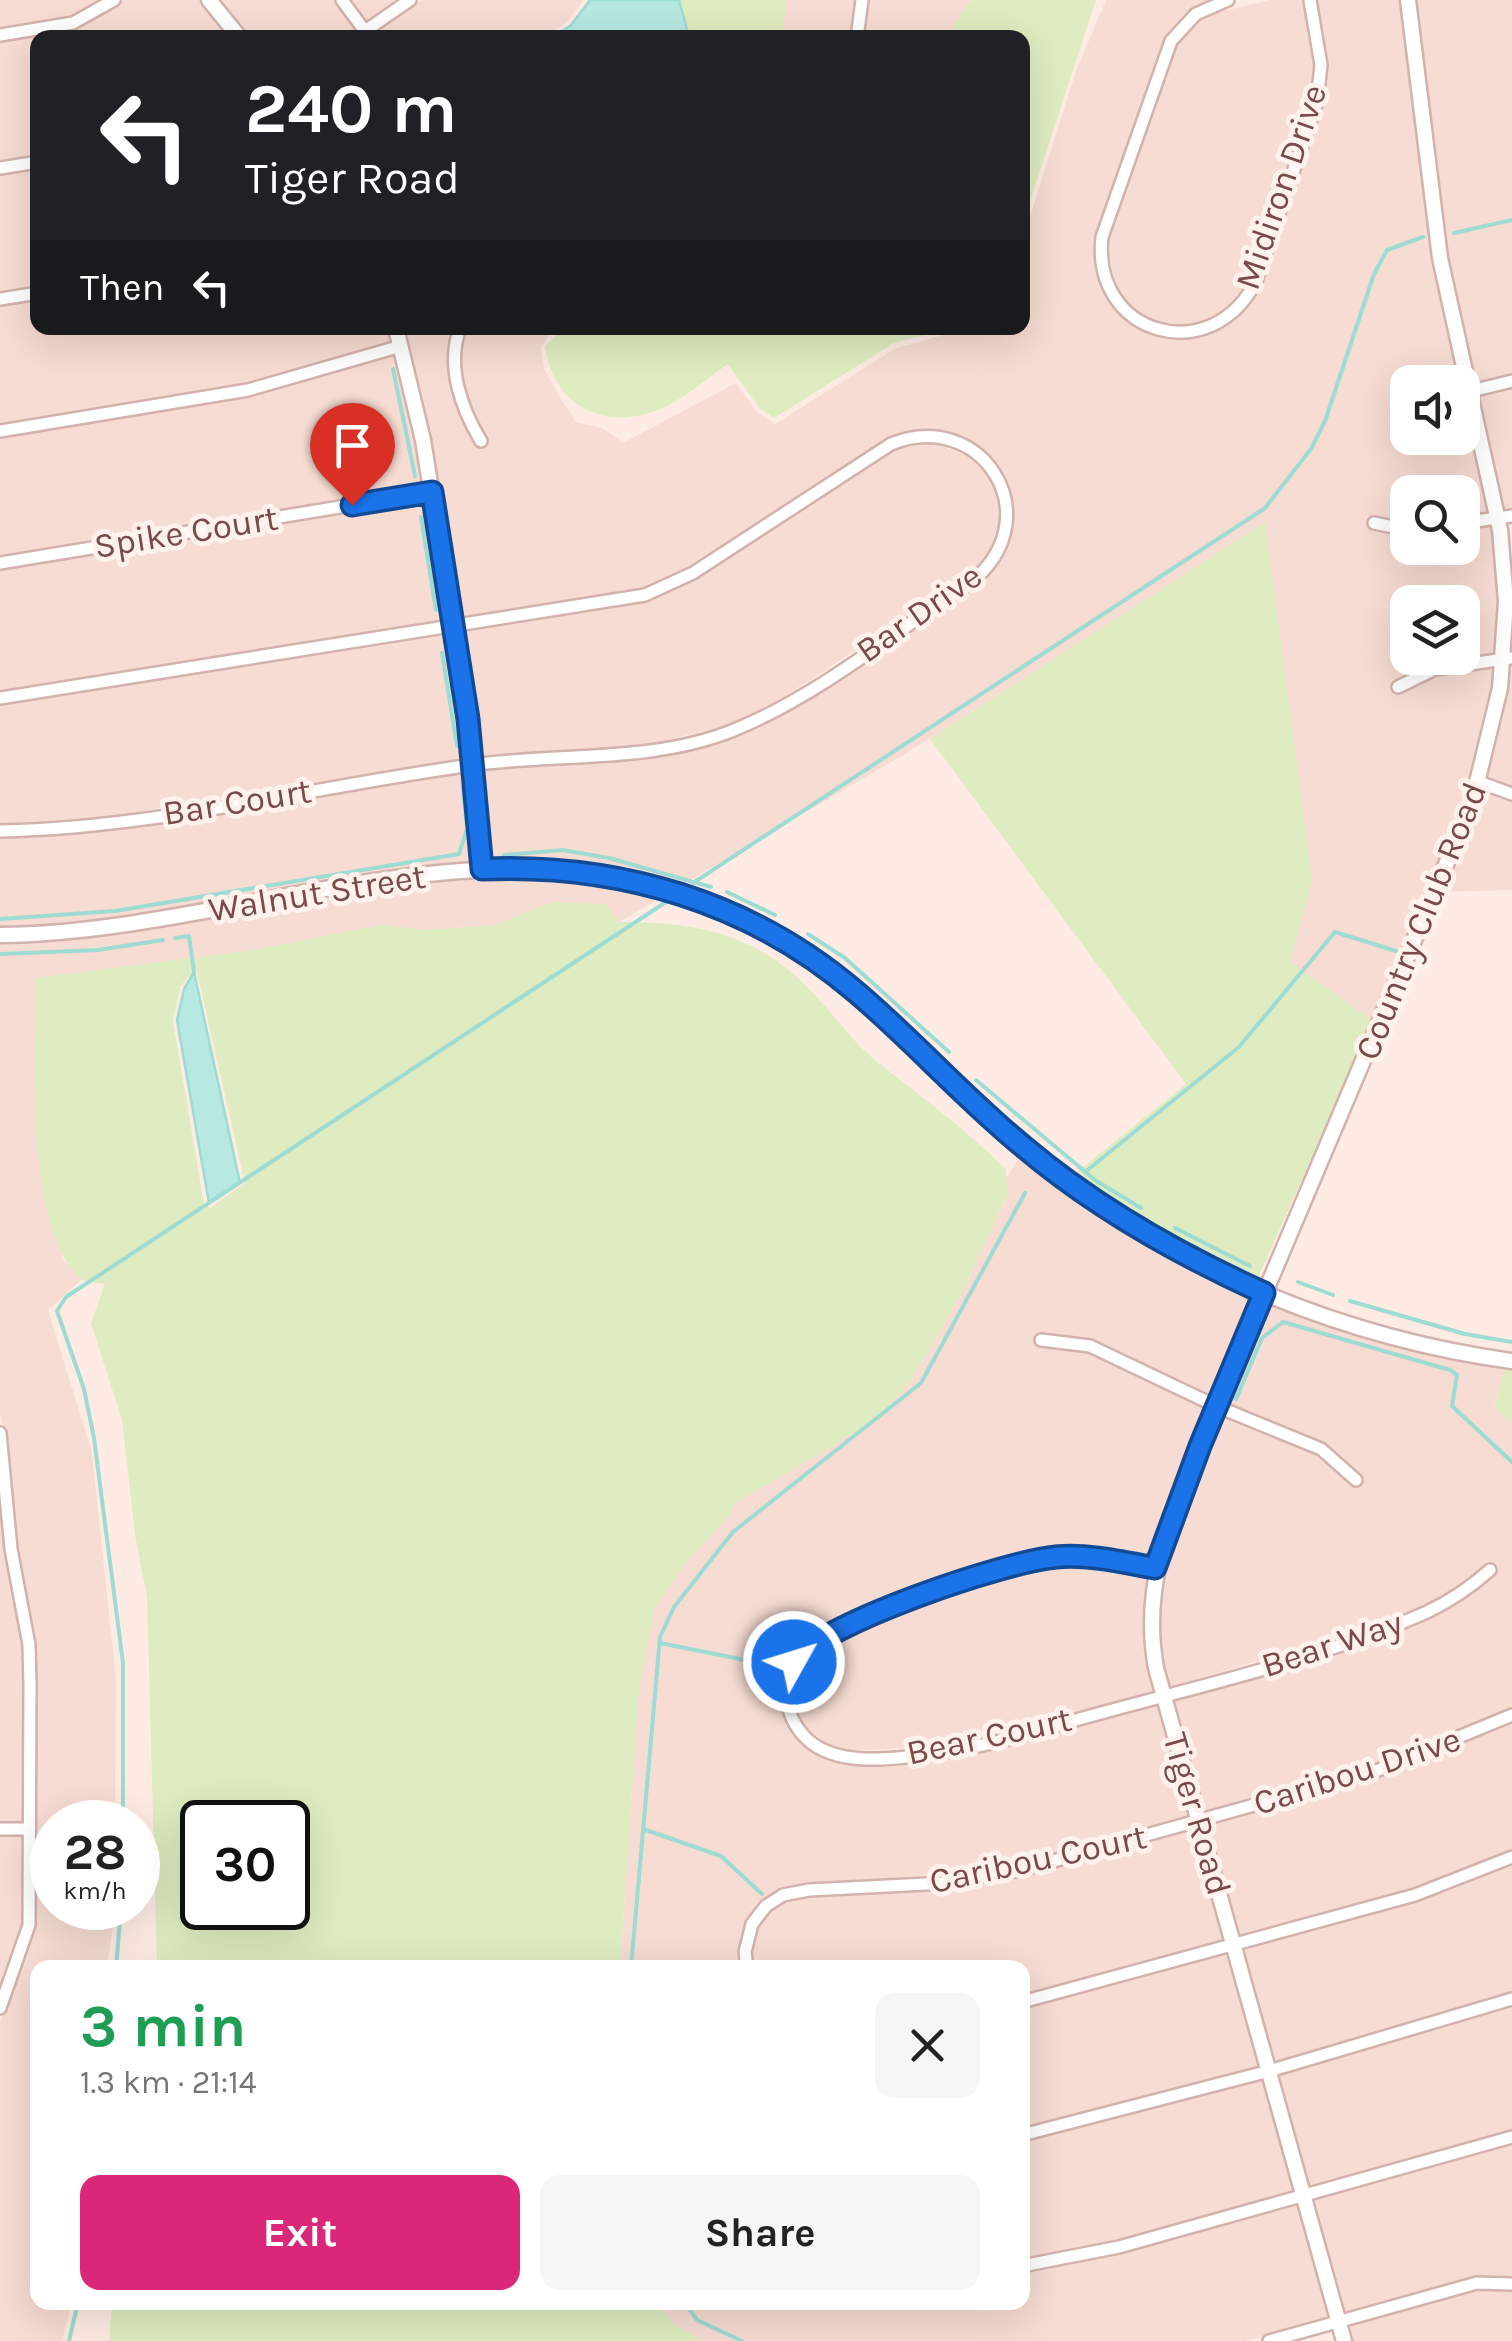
<!DOCTYPE html>
<html lang="en">
<head>
<meta charset="utf-8">
<style>
	:root { --surface:#fff; --page:#f6f6f6; --text:#222; --muted:#767676; --accent:#db2777 }
	body { margin:0; font-family:Karla,sans-serif; background:var(--page); color:var(--text); height:100vh; display:flex; flex-direction:column; font-size:38px; white-space:nowrap }
	* { box-sizing:border-box; margin:0 }
	p { font-size:32px; color:var(--muted) }
	.icon { flex:none; width:55px; height:55px; fill:none; stroke:currentColor; stroke-width:2; stroke-linecap:round; stroke-linejoin:round }
	.map { position:relative; flex:1; overflow:hidden }
	.sheet { position:absolute; left:30px; top:1960px; width:1000px; height:350px; display:flex; flex-direction:column; background:var(--surface); border-radius:20px; box-shadow:0 10px 40px #0002 }
	.sheet>* { flex:none }
	.guide { position:absolute; left:30px; top:30px; width:1000px; height:305px; border-radius:20px; box-shadow:0 10px 40px #0002; background:#202124; color:#fff; overflow:hidden }
	.buttons { position:absolute; left:1390px; top:365px; display:grid; gap:20px }
	.buttons a { display:grid; place-items:center; width:90px; height:90px; border-radius:20px; background:var(--surface); box-shadow:0 10px 40px #0002; font-size:50px }
	.speed { position:absolute; left:30px; top:1800px; display:flex; gap:20px; font-size:50px; font-weight:700; text-align:center }
	.speed>* { display:grid; place-content:center; width:130px; height:130px; border-radius:50%; background:var(--surface); box-shadow:0 10px 40px #0002; line-height:1 }
	.speed small { font-size:25px; font-weight:400 }
	.speed .limit { border:5px solid #111; border-radius:15px; background:#fff; color:#111 }
	.pin { position:absolute; display:grid; place-items:center; width:85px; height:85px; color:#fff; margin:-102px -42px; border-radius:50% 50% 50% 0; rotate:-45deg; box-shadow:0 0 10px #0007 }
	.pin .icon { rotate:45deg }
	.me { position:absolute; width:110px; margin:-55px; rotate:51deg; stroke-linejoin:round; filter:drop-shadow(0 0 8px #0008) }
	.turn { display:flex; align-items:center; gap:35px; height:210px; padding:0 50px; font-size:45px }
	.turn .icon { width:130px; height:130px; stroke-width:2.5 }
	.turn b { display:block; font-size:70px; line-height:85px }
	.then { display:flex; align-items:center; height:95px; padding:0 50px; background:#0003; gap:20px; font-size:38px }
	.round { display:grid; place-items:center; flex:none; width:105px; height:105px; border-radius:20px; background:var(--page) }
	.summary { display:flex; align-items:center; justify-content:space-between; height:170px; padding:0 50px }
	h1 { font-size:60px; font-weight:700; line-height:75px; color:#1e9e55 }
	.button { display:flex; gap:20px; margin-top:auto; padding:20px 50px }
	.button a { flex:1; height:115px; border-radius:20px; background:var(--accent); color:#fff; font-size:40px; font-weight:700; line-height:115px; text-align:center }
	.button a+a { background:var(--page); color:var(--text) }
	.map>svg:first-child { display:block }
</style>
</head>
<body>
<div class="map">
<svg width="1512" height="2341" viewBox="0 0 1512 2341">
	<rect width="100%" height="100%" fill="#feece4"/>
	<g fill="#f6dcd2" fill-rule="evenodd">
		<polygon points="0,0 104,0 72,17 0,29"/>
		<polygon points="124,0 202,0 233,37 38,38 37,155 0,161 0,42 83,27"/>
		<polygon points="217,0 335,0 363,37 247,37"/>
		<polygon points="349,0 398,0 366,23"/>
		<polygon points="422,0 583,0 568,21 544,37 376,38 373,33 386,22"/>
		<polygon points="787,0 970,0 947,37 781,38"/>
		<path d="M1106 0H1208L1178 22 1162 46 1096 246 1100 280 1118 311 1146 332 1180 339 1205 336 1227 326 1250 305 1262 283 1323 103 1326 65 1315 0H1402L1431 236 1459 382H1408V438H1462L1463 396 1491 513 1463 517 1462 492H1408L1407 524 1371 516 1367 527 1407 537 1408 548H1462L1463 530 1494 525 1500 601 1498 652 1433 663 1390 685 1396 695 1437 676 1497 665 1467 800 1373 1021 1290 962 1312 880 1264 523 930 739 680 886 596 866 487 862 480 770 679 753 759 726 980 583 1005 549 1011 528 1010 497 993 460 972 442 935 430 907 432 888 439 660 584 630 593 458 620 421 401 402 328H454L449 352 455 397 480 450 489 443 467 404 460 362 466 328H554L541 347 544 369 563 402 576 422 602 428 623 443 736 383 757 412 775 424 896 348 969 328H1022L1023 239 1076 71ZM1408 602H1462V658H1408Z"/>
		<polygon points="1270,0 1304,0 1315,83 1251,278 1232,307 1214,319 1179,327 1150,320 1131,308 1117,290 1107,246 1173,52 1186,31 1206,15"/>
		<polygon points="1413,0 1512,0 1512,374 1471,384 1443,239"/>
		<polygon points="37,168 37,286 0,292 0,174"/>
		<polygon points="37,299 38,328 390,328 394,342 247,384 0,425 0,305"/>
		<polygon points="398,354 425,487 0,556 0,438 250,396"/>
		<polygon points="1512,387 1512,509 1502,511 1474,396"/>
		<polygon points="934,443 977,460 995,486 1000,526 995,543 974,572 778,701 729,725 650,744 478,758 460,633 632,605 664,595 893,450"/>
		<polygon points="427,500 447,622 0,692 0,569"/>
		<polygon points="449,635 467,759 109,816 0,824 0,705"/>
		<polygon points="1508,664 1512,665 1512,788 1486,778"/>
		<polygon points="469,772 476,863 130,917 0,929 0,837 111,828"/>
		<polygon points="1482,790 1512,801 1512,890 1441,892"/>
		<polygon points="483,875 595,879 665,895 619,922 552,902 495,925 427,930 382,925 253,950 37,978 36,1131 44,1186 63,1259 81,1280 48,1310 92,1453 116,1679 115,1822 52,1822 52,1908 114,1908 114,1920 107,1967 38,1968 38,2302 69,2303 69,2315 62,2341 0,2341 0,2023 27,1958 35,1926 36,1684 35,1645 16,1549 8,1441 0,1414 0,942 132,930"/>
		<polygon points="1022,1154 1256,1296 1213,1398 1091,1340 1035,1335 1036,1347 1088,1352 1208,1410 1151,1560 1090,1550 1030,1554 837,1621 801,1644 790,1658 781,1684 783,1710 803,1743 826,1759 899,1763 998,1748 1160,1704 1192,1816 985,1871 795,1885 769,1896 747,1921 740,1951 742,1967 620,1968 639,1687 654,1610 685,1563 730,1515 733,1504 876,1420 911,1381 962,1292 1007,1197 1006,1178"/>
		<polygon points="1267,1301 1505,1367 1494,1407 1512,1424 1512,1708 1374,1765 1203,1813 1171,1701 1390,1634 1442,1611 1497,1572 1490,1562 1437,1600 1386,1622 1168,1688 1156,1608 1165,1548 1219,1414 1319,1455 1356,1488 1364,1480 1324,1444 1224,1403"/>
		<polygon points="0,1466 5,1550 23,1645 24,1823 0,1823"/>
		<polygon points="1071,1562 1149,1573 1146,1639 1157,1691 937,1746 847,1751 819,1742 803,1725 792,1700 794,1679 803,1660 821,1644 1014,1572"/>
		<polygon points="1512,1722 1512,1850 1414,1888 1237,1937 1206,1825 1377,1777"/>
		<polygon points="1195,1829 1226,1940 1023,1996 1022,1968 753,1968 751,1953 757,1927 775,1907 797,1898 987,1884"/>
		<polygon points="0,1836 24,1836 24,1912 22,1935 0,1994"/>
		<polygon points="1512,1864 1512,1992 1273,2064 1240,1949 1417,1901"/>
		<polygon points="1230,1952 1262,2067 1023,2128 1023,2009"/>
		<polygon points="1512,2006 1512,2130 1308,2188 1276,2076"/>
		<polygon points="1265,2079 1297,2191 1118,2241 1023,2260 1022,2141"/>
		<polygon points="1512,2143 1512,2277 1475,2276 1343,2314 1311,2201"/>
		<polygon points="1300,2204 1332,2317 1246,2341 702,2341 673,2323 658,2303 1022,2302 1023,2273 1121,2253"/>
		<polygon points="1492,2287 1512,2290 1512,2341 1350,2341 1346,2327"/>
	</g>
	<g fill="#dfecc1" fill-rule="evenodd">
		<polygon points="679,0 787,0 781,38 689,37"/>
		<polygon points="970,0 1096,0 1023,222 1022,38 947,37"/>
		<path d="M562 328H951L894 343 774 418 760 409 728 364C709 377 690 394 669 405 612 434 554 411 545 347Z"/>
		<polygon points="1265,522 1312,880 1290,962 1373,1021 1256,1282 1142,1224 1071,1177 1186,1084 930,739"/>
		<path d="M552 902 605 904 619 922C698 922 757 933 813 993 834 1015 853 1042 876 1061 921 1096 965 1129 1006 1169L1007 1196 962 1292 911 1381 876 1420 734 1504 730 1515 685 1563 654 1610 639 1687 620 1967H157L147 1597 135 1535 122 1420 91 1323 105 1284 83 1281C24 1233 35 1050 36 978L253 950 382 925 427 930 495 925ZM196 968 245 1183 210 1208 204 1204 173 1021 180 987ZM202 1822H288V1908H202Z"/>
		<polygon points="1505,1367 1512,1367 1512,1424 1494,1408"/>
		<polygon points="112,2302 658,2303 673,2323 702,2341 109,2341"/>
	</g>
	<g fill="#b7e8e2" stroke="#9ddbd3" stroke-width="2.5">
		<polygon points="590,0 679,0 689,37 553,37 571,25"/>
		<polygon points="194,972 240,1183 209,1203 177,1020 184,989"/>
	</g>
	<g fill="none" stroke-linecap="round" stroke-linejoin="round">
		<g stroke="#9ddbd3" stroke-width="4">
			<polyline points="1454,233 1512,220"/>
			<polyline points="393,369 415,476"/>
			<polyline points="421,517 436,610"/>
			<polyline points="442,653 457,746"/>
			<polyline points="504,855 562,850 609,858 711,887"/>
			<polyline points="693,883 1265,508 1311,449 1325,421 1374,274 1387,250 1423,237"/>
			<polyline points="727,892 775,915"/>
			<polyline points="0,919 115,911 459,854 467,829 463,788"/>
			<polyline points="808,934 845,958 949,1052"/>
			<polyline points="175,938 189,936 194,972"/>
			<polyline points="0,954 98,950 163,940"/>
			<polyline points="976,1080 1095,1180 1141,1208"/>
			<polyline points="1085,1172 1239,1047 1335,932 1399,952"/>
			<polyline points="1175,1228 1250,1266"/>
			<polyline points="1298,1282 1333,1295"/>
			<polyline points="1350,1301 1465,1334 1512,1342"/>
			<polyline points="1236,1399 1262,1338 1283,1322 1450,1370 1457,1375 1452,1406 1512,1462"/>
			<polyline points="660,1643 781,1667"/>
			<polyline points="123,1822 123,1663 94,1438 84,1389 57,1311 66,1297 666,902"/>
			<polyline points="646,1830 721,1856 762,1894"/>
			<polyline points="116,1968 121,1908"/>
			<polyline points="631,1968 660,1637 674,1607 733,1532 921,1383 1025,1193"/>
			<polyline points="684,2302 697,2320 742,2341"/>
			<polyline points="69,2341 78,2302"/>
		</g>
		<defs>
			<g id="minor">
				<polyline points="342,0 367,34"/>
				<path d="M1228 0 1196 14 1171 41 1102 237C1091 336 1212 369 1256 281L1317 102 1321 65 1310 0"/>
				<polyline points="365,31 410,0"/>
				<polyline points="0,35 73,23 114,0"/>
				<polyline points="857,38 862,0"/>
				<polyline points="0,168 38,162"/>
				<polyline points="0,299 38,293"/>
				<path d="M460 328C446 366 461 408 481 441"/>
				<polyline points="1467,392 1512,381"/>
				<polyline points="0,431 248,390 401,346"/>
				<polyline points="1374,523 1408,530"/>
				<polyline points="1462,523 1512,516"/>
				<polyline points="0,563 431,492"/>
				<polyline points="1398,687 1435,669 1512,658"/>
				<path d="M0 698 645 595 693 573 891 444C980 408 1048 512 977 577 901 628 818 696 734 730 653 763 558 753 472 765 316 786 158 828 0 831"/>
				<polyline points="1479,782 1512,794"/>
				<polyline points="1041,1340 1090,1346 1216,1406 1321,1449 1356,1480"/>
				<polyline points="0,1433 11,1549 29,1645 30,1684 29,1925 0,2008"/>
				<path d="M1155 1568C1120 1561 1086 1553 1050 1557 1007 1563 831 1623 803 1651 778 1675 783 1716 807 1739 838 1769 900 1758 939 1753 999 1745 1057 1724 1116 1709 1220 1681 1328 1656 1427 1612 1450 1601 1471 1587 1490 1570"/>
				<polyline points="0,1829 29,1829"/>
				<polyline points="747,1968 745,1952 752,1924 766,1906 783,1895 809,1890 946,1883 1021,1870 1376,1771 1512,1715"/>
				<polyline points="1022,2002 1415,1895 1512,1857"/>
				<polyline points="1022,2135 1269,2071 1512,1999"/>
				<polyline points="1022,2266 1119,2247 1512,2137"/>
				<polyline points="1269,2341 1477,2283 1512,2284"/>
			</g>
			<g id="tertiary">
				<polyline points="209,0 240,38"/>
				<polyline points="396,328 423,440 468,719 482,869"/>
				<path d="M0 935C214 933 452 827 660 887 818 932 903 1045 1022 1146 1159 1262 1335 1337 1512 1361"/>
				<path d="M1344 2341 1156 1668C1141 1586 1170 1521 1200 1446L1472 803 1500 688 1506 601 1500 530 1440 258 1408 0"/>
			</g>
		</defs>
		<use href="#minor" stroke="#d2b2ac" stroke-width="16"/>
		<use href="#tertiary" stroke="#d2b2ac" stroke-width="19"/>
		<use href="#minor" stroke="#fff" stroke-width="11"/>
		<use href="#tertiary" stroke="#fff" stroke-width="14"/>
	</g>
	<g fill="none" stroke-linecap="round" stroke-linejoin="round">
		<defs>
			<path id="route" d="M352 505 432 492 468 719 482 869C619 863 751 902 856 992 914 1041 965 1099 1024 1147 1096 1208 1178 1254 1264 1293L1200 1446 1155 1568C1122 1562 1089 1554 1056 1557 1007 1561 819 1624 794 1662"/>
		</defs>
		<use href="#route" stroke="#114b97" stroke-width="25"/>
		<use href="#route" stroke="#1a73e8" stroke-width="18"/>
	</g>
	<g text-anchor="middle" dominant-baseline="central" stroke-width="10" stroke-linejoin="round" paint-order="stroke">
		<g font-size="35" fill="#784b48" stroke="#fff2ec">
			<text transform="translate(1281 187) rotate(-71)">Midiron Drive</text>
			<text transform="translate(186 532) rotate(-9)">Spike Court</text>
			<text transform="translate(919 613) rotate(-35)">Bar Drive</text>
			<text transform="translate(237 802) rotate(-9)">Bar Court</text>
			<text transform="translate(317 893) rotate(-9)">Walnut Street</text>
			<text transform="translate(1421 921) rotate(-68)">Country Club Road</text>
			<text transform="translate(1332 1644) rotate(-18)">Bear Way</text>
			<text transform="translate(989 1736) rotate(-12)">Bear Court</text>
			<text transform="translate(1357 1771) rotate(-18)">Caribou Drive</text>
			<text transform="translate(1197 1814) rotate(74)">Tiger Road</text>
			<text transform="translate(1038 1859) rotate(-12)">Caribou Court</text>
		</g>
	</g>
</svg>
<div class="buttons">
<a><svg class="icon" aria-label="sound" viewBox="0 0 24 24"><path d="M4 9h4l5-4v14l-5-4H4zM17 9q2 3 0 6"/></svg></a>
<a><svg class="icon" aria-label="search" viewBox="0 0 24 24"><circle cx="10" cy="10" r="6"/><path d="M15 15l6 6"/></svg></a>
<a><svg class="icon" aria-label="layers" viewBox="0 0 24 24"><path d="M12 4l9 5-9 5-9-5zM3 14l9 5 9-5"/></svg></a>
</div>
<div class="speed"><div>28<small>km/h</small></div><div class="limit">30</div></div>
<div class="pin" style="left:352px;top:505px;background:#d93025"><svg class="icon" aria-label="arrive" viewBox="0 0 24 24"><path d="M6 21V4h12l-3 4 3 4H6"/></svg></div>
<svg class="me" style="left:794px;top:1662px" viewBox="-20 -20 40 40"><circle r="17" fill="#1a73e8" stroke="#fff" stroke-width="3"/><path d="M0-11L8 9 0 5-8 9z" fill="#fff"/></svg>
<div class="guide">
<div class="turn"><svg class="icon" aria-label="left" viewBox="0 0 24 24"><path d="M17 20v-9H6M10 6l-5 5 5 5"/></svg><div><b>240 m</b>Tiger Road</div></div>
<div class="then">Then<svg class="icon" aria-label="left" viewBox="0 0 24 24"><path d="M17 20v-9H6M10 6l-5 5 5 5"/></svg></div>
</div>
<section class="sheet">
<div class="summary"><div><h1>3 min</h1><p>1.3 km · 21:14</p></div><a class="round"><svg class="icon" aria-label="close" viewBox="0 0 24 24"><path d="M6 6l12 12M18 6L6 18"/></svg></a></div>
<div class="button"><a>Exit</a><a>Share</a></div>
</section>
</div>
</body>
</html>
